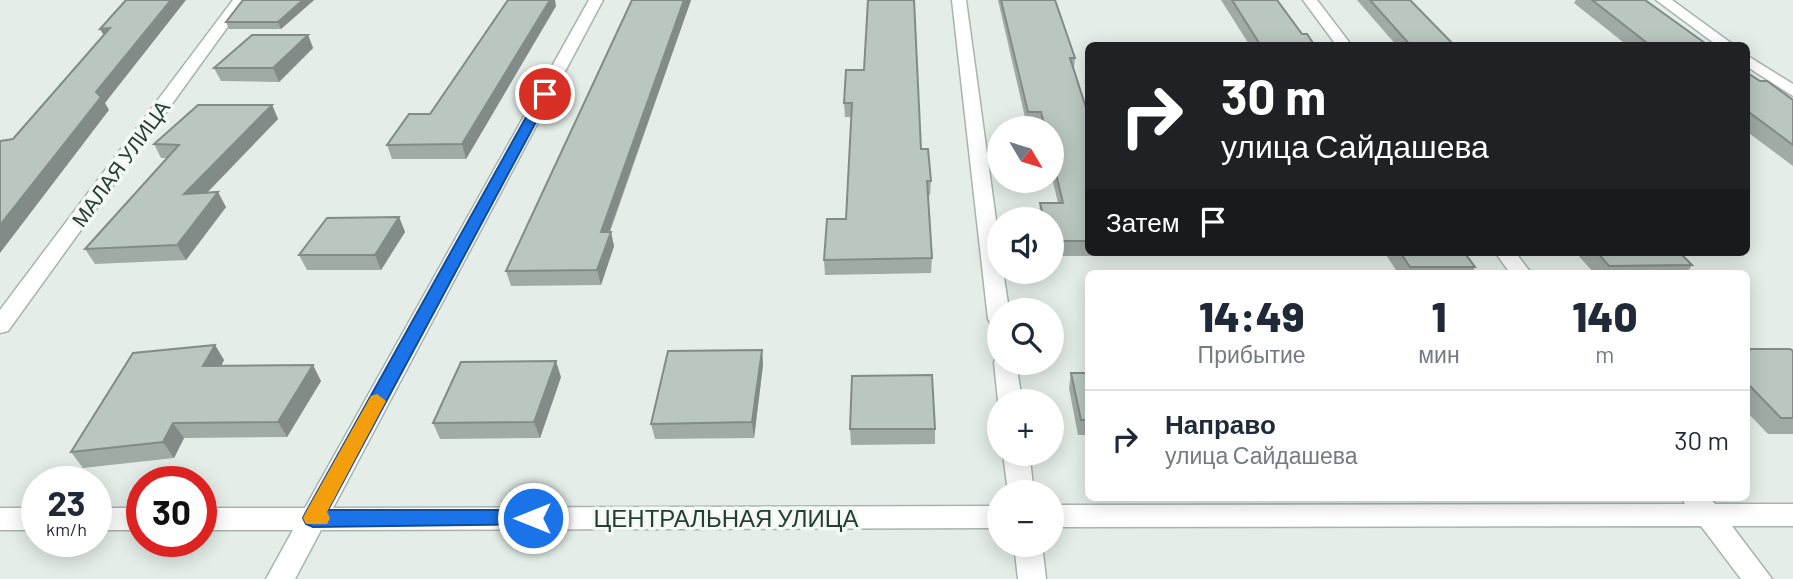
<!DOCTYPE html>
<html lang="ru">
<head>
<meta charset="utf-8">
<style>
	:root { --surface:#fff; --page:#f2f2f3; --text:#1f2937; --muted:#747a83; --line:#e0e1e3 }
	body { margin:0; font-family:Barlow,sans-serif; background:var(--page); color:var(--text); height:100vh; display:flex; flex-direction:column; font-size:26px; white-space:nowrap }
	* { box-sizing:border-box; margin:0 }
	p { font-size:23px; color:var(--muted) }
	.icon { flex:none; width:38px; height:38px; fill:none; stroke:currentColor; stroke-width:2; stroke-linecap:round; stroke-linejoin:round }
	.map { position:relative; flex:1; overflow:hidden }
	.details { position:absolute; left:1085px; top:270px; width:665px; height:231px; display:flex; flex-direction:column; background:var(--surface); border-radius:10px; box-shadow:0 4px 18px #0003 }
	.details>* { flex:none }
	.banner { position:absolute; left:1085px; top:42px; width:665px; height:214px; border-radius:10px; box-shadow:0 4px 18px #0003; background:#202124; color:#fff; overflow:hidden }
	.needle { width:46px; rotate:128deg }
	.controls { position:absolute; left:987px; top:116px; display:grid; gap:14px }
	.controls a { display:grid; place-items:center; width:77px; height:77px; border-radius:50%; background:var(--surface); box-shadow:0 4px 18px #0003; font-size:35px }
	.speed { position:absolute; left:21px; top:466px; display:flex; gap:14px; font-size:35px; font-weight:700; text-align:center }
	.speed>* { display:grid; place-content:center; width:91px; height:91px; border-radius:50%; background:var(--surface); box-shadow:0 4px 18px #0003; line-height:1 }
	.speed small { font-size:18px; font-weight:400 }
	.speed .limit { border:10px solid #d22; background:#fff; color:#111 }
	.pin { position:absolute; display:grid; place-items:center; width:60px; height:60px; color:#fff; margin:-30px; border:4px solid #fff; border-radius:50%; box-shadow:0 2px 7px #0007 }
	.me { position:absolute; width:77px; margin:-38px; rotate:270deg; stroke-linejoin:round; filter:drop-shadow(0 0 5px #0008) }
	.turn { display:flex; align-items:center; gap:24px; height:147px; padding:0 21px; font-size:32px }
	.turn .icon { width:91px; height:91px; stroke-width:2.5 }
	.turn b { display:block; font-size:49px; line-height:60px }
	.then { display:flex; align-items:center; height:66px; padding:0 21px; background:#0003; gap:14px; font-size:26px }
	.eta { display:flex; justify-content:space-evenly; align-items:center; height:119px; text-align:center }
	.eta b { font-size:42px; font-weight:800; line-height:49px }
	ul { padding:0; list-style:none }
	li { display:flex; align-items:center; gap:21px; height:98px; padding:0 21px; border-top:2px solid var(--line) }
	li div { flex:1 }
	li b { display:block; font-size:26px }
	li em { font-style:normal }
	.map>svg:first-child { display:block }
</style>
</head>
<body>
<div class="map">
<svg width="1793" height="579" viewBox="0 0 1793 579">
	<rect width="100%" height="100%" fill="#e4ede8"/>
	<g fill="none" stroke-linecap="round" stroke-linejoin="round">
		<defs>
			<g id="minor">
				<polygon points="233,0 247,0 8,331 0,333 0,310"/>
				<polygon points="589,0 603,0 333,508 999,506 999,528 321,530 295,579 266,579 293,530 201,530 201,508 305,508"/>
				<polygon points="952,0 966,0 999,242 999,271 1003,271 1009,310 999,310 999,326 991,324 988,319"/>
				<polygon points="1303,0 1317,0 1352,46 1337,46"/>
				<polygon points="1656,0 1672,0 1735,46 1718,46"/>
				<polygon points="1746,55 1793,84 1793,96 1746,66"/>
				<polygon points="1495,252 1515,252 1531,273 1510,273"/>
				<polygon points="997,356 999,362 1016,362 1022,401 998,401 994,362"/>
				<polygon points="1003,453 1029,453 1034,492 1008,492"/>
				<polygon points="1681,497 1709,497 1715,504 1793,504 1793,526 1732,526 1772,579 1741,579 1701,526 1052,527 1052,505 1685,504"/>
				<rect x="0" y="508" width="37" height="22"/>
				<rect x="96" y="508" width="46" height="22"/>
				<polygon points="1014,544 1042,544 1046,579 1018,579"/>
			</g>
		</defs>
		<use href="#minor" stroke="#a7b5ae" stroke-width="3"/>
		<use href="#minor" fill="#fff" fill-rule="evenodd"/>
	</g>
	<g fill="#a0aba6">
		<polygon points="243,0 314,0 281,29 229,29 226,22"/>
		<polygon points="691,0 610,232 614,246 601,285 511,286 506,271"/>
		<polygon points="998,0 1055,0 1075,58 1074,69 1088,114 1088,252 1119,252 1118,256 1052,256 1052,219 1039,219 1039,218 1040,203 1058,203 1052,178 1052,128 1040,128 1039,126 1027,126"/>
		<polygon points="1221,0 1277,0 1302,34 1315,46 1250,46"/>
		<polygon points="1357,0 1410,0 1455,46 1397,46"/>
		<polygon points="1576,0 1645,0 1709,46 1628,46 1574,3"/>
		<polygon points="556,6 466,159 392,159 387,145 430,114"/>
		<polygon points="308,35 313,48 279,82 221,81 214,68"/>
		<polygon points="846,70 921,149 931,181 930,195 927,195 932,258 931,273 825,275 824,260 846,219 851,117 845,117 844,103"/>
		<polygon points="1746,72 1760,81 1793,100 1793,166 1746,131"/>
		<polygon points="272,105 278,119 207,193 226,207 186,260 95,264 85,249 166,158 161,158 154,144"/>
		<polygon points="399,217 405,232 381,270 307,270 299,255"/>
		<polygon points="1384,252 1464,252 1475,267 1472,273 1398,273"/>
		<polygon points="1575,252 1679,252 1692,265 1687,273 1594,273"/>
		<polygon points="215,345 224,360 221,366 321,381 287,437 184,438 174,458 83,468 71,452"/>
		<polygon points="1746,349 1793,351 1793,434 1768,434 1746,411"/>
		<polygon points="762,350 763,365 754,438 655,439 651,424"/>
		<polygon points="1071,373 1088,373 1088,435 1078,435 1069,388"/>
		<polygon points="561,377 540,438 440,439 433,423"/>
		<polygon points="850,429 935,429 935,444 851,445"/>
	</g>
	<g fill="#828b87">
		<polygon points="171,0 186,0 105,103 109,110 0,253 0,225 96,92"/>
		<polygon points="303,0 314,0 281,29 278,22"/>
		<polygon points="550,0 555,0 556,6 466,159 462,144"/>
		<polygon points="684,0 691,0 604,246 601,232"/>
		<polygon points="110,28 107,41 100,29"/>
		<polygon points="308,35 313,48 279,82 273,68"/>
		<polygon points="272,105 278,119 192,208 184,194"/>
		<polygon points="218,192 226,207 186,260 177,245"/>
		<polygon points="399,217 405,232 381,270 375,255"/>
		<polygon points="611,232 614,246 601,285 597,270"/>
		<polygon points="215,345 224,360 213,382 203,366"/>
		<polygon points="762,350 763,365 754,438 752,422"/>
		<polygon points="556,361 561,377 540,438 534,422"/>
		<polygon points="313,365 321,381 287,437 278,422"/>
		<polygon points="173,423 184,438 174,458 163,442"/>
	</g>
	<g fill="#bac7c1" stroke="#828b87" stroke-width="2">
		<polygon points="126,0 171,0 96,92 101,97 0,225 0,141 13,139 110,28 100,29"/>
		<polygon points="243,0 303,0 278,22 226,22"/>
		<polygon points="508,0 550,0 462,144 387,145 409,114 430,114"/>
		<polygon points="632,0 684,0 601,232 611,232 597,270 506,271"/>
		<polygon points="868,0 914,0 921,149 928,149 931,181 927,181 932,258 824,260 827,219 846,219 852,103 844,103 846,70 864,70"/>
		<polygon points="1001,0 1055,0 1075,58 1070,58 1088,114 1088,241 1052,241 1052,219 1044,219 1040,203 1063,203 1052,157 1052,128 1045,128 1041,112 1028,112"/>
		<polygon points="1232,0 1277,0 1302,34 1307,34 1315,46 1261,46"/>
		<polygon points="1370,0 1410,0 1455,46 1411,46"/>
		<polygon points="1592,0 1645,0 1709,46 1651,46"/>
		<polygon points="252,35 308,35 273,68 214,68"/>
		<polygon points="1746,72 1760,81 1767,81 1793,100 1793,145 1746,110"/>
		<polygon points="198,105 272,105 184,194 218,192 177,245 85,249 179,145 154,144"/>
		<polygon points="399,217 375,255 299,255 327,218"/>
		<polygon points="1400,252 1464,252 1475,267 1410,267"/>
		<polygon points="1597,252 1679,252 1692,265 1609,266"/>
		<polygon points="215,345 203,366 313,365 278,422 173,423 163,442 71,452 133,353"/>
		<polygon points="1746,349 1790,349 1793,351 1793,418 1781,418 1746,382"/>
		<polygon points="762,350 752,422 651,424 668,351"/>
		<polygon points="556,361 534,422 433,423 461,362"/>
		<polygon points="1071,373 1088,373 1088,420 1081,420"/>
		<polygon points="932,375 935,429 850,429 852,376"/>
	</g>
	<polygon fill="#1a73e8" stroke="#114b97" stroke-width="2" points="545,91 551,94 328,510 533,510 540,512 543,518 540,524 313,527 306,524 303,518 306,512 539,94"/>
	<polygon fill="#f59e0b" points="377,394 386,401 327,512 330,518 327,524 306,524 303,518 306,512 371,396"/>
	<g text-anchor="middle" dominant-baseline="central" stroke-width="7" stroke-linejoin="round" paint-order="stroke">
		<g font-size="21" fill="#243e34" stroke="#f5f9f6">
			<text transform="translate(120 163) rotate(-54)">МАЛАЯ УЛИЦА</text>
		</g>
		<g font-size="24" fill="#243e34" stroke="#f5f9f6">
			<text x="726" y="517">ЦЕНТРАЛЬНАЯ УЛИЦА</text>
		</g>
	</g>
</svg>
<div class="controls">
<a><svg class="needle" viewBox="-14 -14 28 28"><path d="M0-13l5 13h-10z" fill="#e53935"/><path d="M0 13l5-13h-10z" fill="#747a83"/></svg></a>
<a><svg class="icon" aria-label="sound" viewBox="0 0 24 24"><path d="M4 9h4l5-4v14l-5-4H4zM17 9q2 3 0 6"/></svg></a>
<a><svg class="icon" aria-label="search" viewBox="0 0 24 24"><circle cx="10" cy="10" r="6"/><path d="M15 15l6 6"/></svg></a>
<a>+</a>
<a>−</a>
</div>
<div class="speed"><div>23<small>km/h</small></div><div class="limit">30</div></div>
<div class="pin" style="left:545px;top:94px;background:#d93025"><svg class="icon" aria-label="arrive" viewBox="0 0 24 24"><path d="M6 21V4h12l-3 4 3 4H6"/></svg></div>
<svg class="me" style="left:533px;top:518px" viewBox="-20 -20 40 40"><circle r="17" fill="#1a73e8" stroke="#fff" stroke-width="3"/><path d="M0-11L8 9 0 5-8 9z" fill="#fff"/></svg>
<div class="banner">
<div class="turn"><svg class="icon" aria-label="right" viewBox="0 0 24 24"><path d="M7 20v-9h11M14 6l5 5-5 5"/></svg><div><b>30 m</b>улица Сайдашева</div></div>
<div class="then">Затем<svg class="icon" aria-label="arrive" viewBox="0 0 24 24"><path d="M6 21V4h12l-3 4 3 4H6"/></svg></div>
</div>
<section class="details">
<div class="eta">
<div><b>14:49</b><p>Прибытие</p></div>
<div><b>1</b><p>мин</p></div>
<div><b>140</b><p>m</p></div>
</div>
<ul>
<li><svg class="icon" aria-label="right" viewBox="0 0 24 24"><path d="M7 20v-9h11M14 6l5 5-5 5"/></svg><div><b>Направо</b><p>улица Сайдашева</p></div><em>30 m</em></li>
</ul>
</section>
</div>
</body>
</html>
